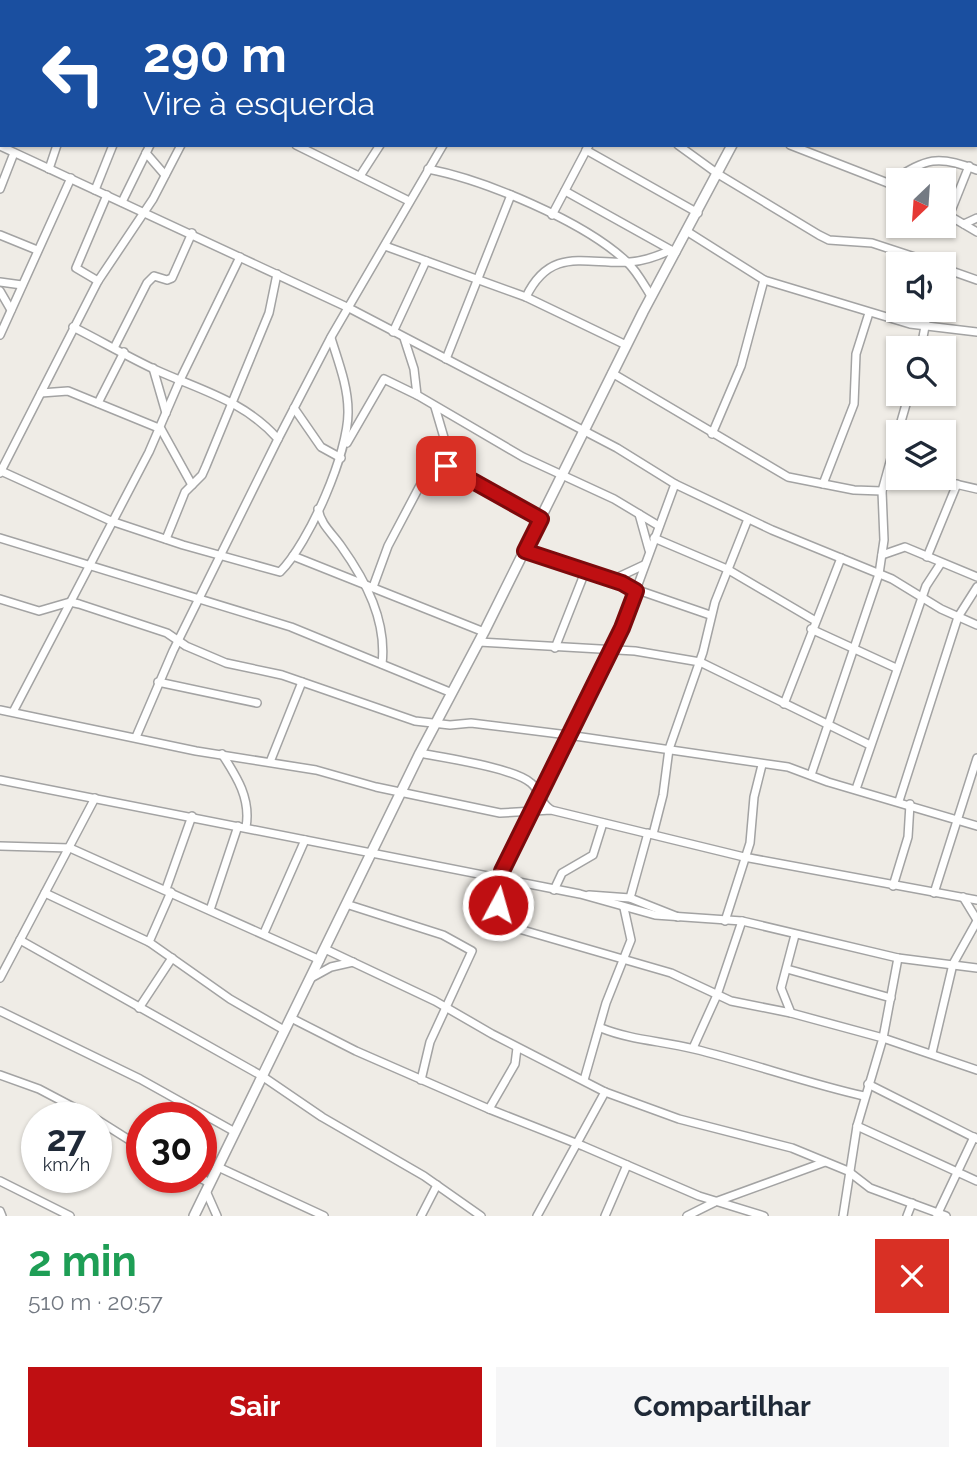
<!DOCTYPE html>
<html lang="pt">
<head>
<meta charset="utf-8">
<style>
	:root { --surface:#fff; --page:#f6f6f7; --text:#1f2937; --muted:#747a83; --accent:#bf0f12 }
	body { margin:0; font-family:Raleway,sans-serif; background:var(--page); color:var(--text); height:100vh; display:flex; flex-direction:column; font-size:26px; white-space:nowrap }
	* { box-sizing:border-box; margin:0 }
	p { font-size:23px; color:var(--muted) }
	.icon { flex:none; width:38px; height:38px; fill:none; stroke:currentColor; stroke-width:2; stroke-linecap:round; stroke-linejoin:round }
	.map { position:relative; height:1216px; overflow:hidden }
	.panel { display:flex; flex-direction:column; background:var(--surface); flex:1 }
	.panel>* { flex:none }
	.top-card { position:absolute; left:0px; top:0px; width:978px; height:147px; box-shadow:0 2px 5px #0004; background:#1a4fa0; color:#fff; overflow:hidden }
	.needle { width:46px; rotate:205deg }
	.fabs { position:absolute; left:886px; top:168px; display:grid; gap:14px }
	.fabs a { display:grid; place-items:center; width:70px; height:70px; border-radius:0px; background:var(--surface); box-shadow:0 2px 5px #0004; font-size:35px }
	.speed { position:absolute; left:21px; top:1102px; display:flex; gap:14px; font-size:35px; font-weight:700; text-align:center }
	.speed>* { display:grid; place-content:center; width:91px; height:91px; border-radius:50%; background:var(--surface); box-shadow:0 2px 5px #0004; line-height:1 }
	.speed small { font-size:18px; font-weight:400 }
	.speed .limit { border:10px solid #d22; background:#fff; color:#111 }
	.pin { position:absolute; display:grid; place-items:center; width:60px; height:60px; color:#fff; margin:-30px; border-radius:14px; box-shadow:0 4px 10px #0006 }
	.me { position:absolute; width:77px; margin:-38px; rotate:6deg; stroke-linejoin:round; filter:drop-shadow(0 0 5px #0008) }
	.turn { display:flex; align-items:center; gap:24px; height:147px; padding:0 28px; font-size:32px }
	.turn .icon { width:91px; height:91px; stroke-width:2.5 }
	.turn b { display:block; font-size:49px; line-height:60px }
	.round { display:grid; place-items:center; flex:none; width:74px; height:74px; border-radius:0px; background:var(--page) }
	.overview { display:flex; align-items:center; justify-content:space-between; height:119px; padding:0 28px }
	h1 { font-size:42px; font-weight:700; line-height:52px; color:#1e9e55 }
	.cta { display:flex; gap:14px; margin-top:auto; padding:14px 28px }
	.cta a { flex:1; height:80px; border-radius:0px; background:var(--accent); color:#fff; font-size:28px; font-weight:700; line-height:80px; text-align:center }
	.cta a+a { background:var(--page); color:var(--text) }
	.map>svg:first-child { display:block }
</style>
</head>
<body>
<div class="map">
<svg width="977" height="1216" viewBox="0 0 977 1216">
	<rect width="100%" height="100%" fill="#efece6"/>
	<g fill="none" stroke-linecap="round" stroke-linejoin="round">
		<defs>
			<g id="minor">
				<polyline points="113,0 118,2"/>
				<polyline points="274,0 277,2"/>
				<polyline points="483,0 485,2"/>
				<polyline points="735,0 738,2"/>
				<polyline points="50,2 51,0"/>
				<polyline points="231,2 232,0"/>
				<polyline points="375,2 376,0"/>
				<polyline points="423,2 424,0"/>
				<polyline points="539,2 541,0"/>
				<polyline points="643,2 644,0"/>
				<polyline points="712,2 713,0"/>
				<polyline points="0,18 2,18"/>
				<polyline points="976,43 977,42"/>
				<polyline points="0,86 2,82"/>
				<polyline points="976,128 977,128"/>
				<polyline points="296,145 409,201"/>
				<polyline points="678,145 718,174 819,235 829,240 872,243 936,264"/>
				<polyline points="790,145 898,187"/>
				<polyline points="0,146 349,308 617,448 675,484 772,530 892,579 941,609 977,625"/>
				<polyline points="586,150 698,213"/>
				<polyline points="146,153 165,175"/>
				<polyline points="49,169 57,145"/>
				<path d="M428 169C485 180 583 221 626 261 637 271 644 285 651 296"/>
				<polyline points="360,176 380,145"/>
				<path d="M889 182C926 160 935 153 977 170"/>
				<polyline points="0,189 14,153"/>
				<polyline points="95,190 113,145"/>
				<polyline points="565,191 671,250"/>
				<polyline points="122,202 150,145"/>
				<polyline points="943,212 977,232"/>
				<polyline points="552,215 589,145"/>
				<polyline points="949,216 969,166"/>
				<polyline points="964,224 977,218"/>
				<polyline points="688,232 764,280 910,324 977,332"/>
				<polyline points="0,235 37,250"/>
				<polyline points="385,246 526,297 626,345"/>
				<polyline points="943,268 977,280"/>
				<polyline points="98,281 76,268 107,195"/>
				<polyline points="0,282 22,285"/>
				<polyline points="0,291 11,310"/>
				<path d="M526 297C551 245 587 265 630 262 645 261 658 256 671 250L676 252"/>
				<path d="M73 327C101 341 128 357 156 370 200 390 245 401 278 439"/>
				<polyline points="393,332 426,261"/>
				<polyline points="0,335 71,178"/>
				<polyline points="404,338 414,369 417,395 523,457 614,499 659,526"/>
				<polyline points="114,348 147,283 154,276 167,280 172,278 192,233"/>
				<polyline points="921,348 928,310"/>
				<polyline points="446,359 511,195"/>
				<polyline points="153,368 166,413"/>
				<polyline points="612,373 788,477 854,490 882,491"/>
				<polyline points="41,393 68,391 161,429 192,485"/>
				<polyline points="98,403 124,352"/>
				<polyline points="294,408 321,447 341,458"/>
				<polyline points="898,432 909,394"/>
				<polyline points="712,434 741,366 764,280"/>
				<polyline points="347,443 384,379 417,395"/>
				<polyline points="434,459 445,441 435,407"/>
				<path d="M1 471 111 521 183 545 280 572C309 543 349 452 348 411 348 386 338 361 331 338"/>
				<polyline points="0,473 98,281 153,199 181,145"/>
				<polyline points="929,478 977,489"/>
				<polyline points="675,484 622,628 502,871 498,899 502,916 519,929 671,973 731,1001 791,1013 883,1038 977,1070"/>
				<polyline points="823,484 854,404 856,354 869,313"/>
				<path d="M318 509C321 525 332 533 341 546 366 581 387 621 382 664"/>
				<polyline points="639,514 649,550"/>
				<polyline points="0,538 291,627 452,693"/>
				<polyline points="654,538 727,569 814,620"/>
				<polyline points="166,539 185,492 202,475 206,466 269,313 277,274"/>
				<polyline points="525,551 710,615"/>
				<polyline points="882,555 905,547 977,577"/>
				<polyline points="293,556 484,632"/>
				<polyline points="927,557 957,484"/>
				<polyline points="612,580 644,565"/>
				<polyline points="373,587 388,546 434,459 541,518"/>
				<polyline points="0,599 39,611 70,602 79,604 167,633 186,646 226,663 282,675 415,721 450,725 471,723 568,735 788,767 828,782 977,826"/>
				<polyline points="811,629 896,668"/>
				<polyline points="479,642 635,651 700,662 870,745"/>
				<polyline points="555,648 585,572"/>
				<polyline points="158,682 257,703"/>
				<polyline points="784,704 841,558"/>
				<polyline points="0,710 196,751 316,770 376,787 500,813 551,810 744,857 977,900"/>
				<polyline points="13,712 149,452 180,380 240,257"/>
				<polyline points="136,737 173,651 278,439 331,337 443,145"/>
				<path d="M420 753C445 758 514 768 531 783 540 790 540 803 550 809"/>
				<path d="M222 754C237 777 251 799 246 827"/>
				<polyline points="270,762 302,682"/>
				<polyline points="811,775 879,574 884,540 882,491 898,433"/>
				<polyline points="0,780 580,894 655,915 742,921 898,958 977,968"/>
				<polyline points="856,789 926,586 941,563"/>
				<polyline points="899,801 958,617 977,587"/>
				<polyline points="653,834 663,795 669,749 703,652 715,602 748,519"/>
				<polyline points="0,846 70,848 320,960"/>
				<polyline points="893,886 908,837 910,804"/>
				<polyline points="166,889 192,816"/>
				<polyline points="554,890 562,873 593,855 603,823"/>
				<polyline points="171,892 149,942 230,999 284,1030"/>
				<polyline points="45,893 149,942"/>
				<polyline points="934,893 977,758"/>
				<polyline points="589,895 630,898 678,917"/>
				<polyline points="963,897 977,920"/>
				<polyline points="630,898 648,833"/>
				<polyline points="346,904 443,935 472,951 430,1042 421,1080"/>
				<polyline points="210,910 238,826"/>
				<polyline points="725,921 750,843 754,797 762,765"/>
				<polyline points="264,933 305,840"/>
				<polyline points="20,940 262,1076 322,1117 424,1176 481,1216"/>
				<polyline points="325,949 435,1001 492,1034 605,1092 679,1119 792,1148 848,1171 870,1188 946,1216"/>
				<polyline points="787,969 891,998"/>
				<polyline points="0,978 95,798"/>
				<polyline points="311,978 331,967 353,962"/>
				<polyline points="139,1008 172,958"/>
				<polyline points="0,1011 140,1079 235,1132"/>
				<polyline points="791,1013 781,988 795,935"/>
				<polyline points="291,1018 356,1051 489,1109 583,1146 699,1196 764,1216"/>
				<path d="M601 1028C631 1040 662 1041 694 1049 752 1063 806 1083 864 1096"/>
				<polyline points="693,1048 717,995 742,921"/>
				<polyline points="932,1053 953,964 977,921"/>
				<polyline points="0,1075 39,1089 94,1118"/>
				<polyline points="584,1080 606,1003 631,940 624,908"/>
				<polyline points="868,1084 977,1139"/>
				<polyline points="489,1109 515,1064 517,1048"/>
				<polyline points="96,1119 142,1148"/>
				<polyline points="857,1126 977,1181"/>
				<polyline points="218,1167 324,1216"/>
				<polyline points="200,1178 210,1183"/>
				<polyline points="0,1181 70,1216"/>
				<polyline points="206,1191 217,1216"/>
				<polyline points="0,1211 2,1216"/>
				<polyline points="937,1215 974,1137"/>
				<polyline points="421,1216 437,1185"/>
				<polyline points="537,1216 605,1092"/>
				<polyline points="605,1216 627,1165"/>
				<polyline points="687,1216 715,1202 825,1162"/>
				<polyline points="843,1216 857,1126 883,1038 898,958"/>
				<polyline points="907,1216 912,1203"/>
			</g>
			<g id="tertiary">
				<polyline points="802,2 803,0"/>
				<polyline points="194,1216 420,753 484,632 643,312 732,145"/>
			</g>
		</defs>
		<use href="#minor" stroke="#a3a3a3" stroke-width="10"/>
		<use href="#tertiary" stroke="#a3a3a3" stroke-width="12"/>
		<use href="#minor" stroke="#fff" stroke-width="7"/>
		<use href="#tertiary" stroke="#fff" stroke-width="9"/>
	</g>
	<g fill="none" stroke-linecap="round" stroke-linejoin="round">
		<defs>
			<polyline id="route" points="446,466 541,519 525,551 622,583 636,591 622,628 502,871 498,905"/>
		</defs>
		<use href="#route" stroke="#7c0a0c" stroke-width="18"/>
		<use href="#route" stroke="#bf0f12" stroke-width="12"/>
	</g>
</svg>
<div class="fabs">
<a><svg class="needle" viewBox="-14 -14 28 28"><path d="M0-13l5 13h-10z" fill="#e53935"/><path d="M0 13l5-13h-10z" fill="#747a83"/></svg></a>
<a><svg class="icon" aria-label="sound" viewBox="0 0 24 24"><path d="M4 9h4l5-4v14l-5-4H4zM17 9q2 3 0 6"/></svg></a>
<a><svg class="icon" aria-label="search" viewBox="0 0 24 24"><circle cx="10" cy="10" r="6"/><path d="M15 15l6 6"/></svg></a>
<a><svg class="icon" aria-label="layers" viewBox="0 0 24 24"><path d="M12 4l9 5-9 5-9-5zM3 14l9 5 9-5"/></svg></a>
</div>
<div class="speed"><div>27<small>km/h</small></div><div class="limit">30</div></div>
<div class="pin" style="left:446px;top:466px;background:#d93025"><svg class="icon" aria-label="arrive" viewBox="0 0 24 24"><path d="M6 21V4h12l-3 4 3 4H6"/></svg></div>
<svg class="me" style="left:498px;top:905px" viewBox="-20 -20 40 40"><circle r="17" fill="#bf0f12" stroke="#fff" stroke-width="3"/><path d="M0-11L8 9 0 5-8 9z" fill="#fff"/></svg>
<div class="top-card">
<div class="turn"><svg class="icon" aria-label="left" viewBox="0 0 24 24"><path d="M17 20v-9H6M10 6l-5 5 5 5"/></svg><div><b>290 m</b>Vire à esquerda</div></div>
</div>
</div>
<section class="panel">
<div class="overview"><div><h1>2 min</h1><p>510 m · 20:57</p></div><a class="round" style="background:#d93025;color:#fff"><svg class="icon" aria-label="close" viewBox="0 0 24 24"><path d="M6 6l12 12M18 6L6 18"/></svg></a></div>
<div class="cta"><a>Sair</a><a>Compartilhar</a></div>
</section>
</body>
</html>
